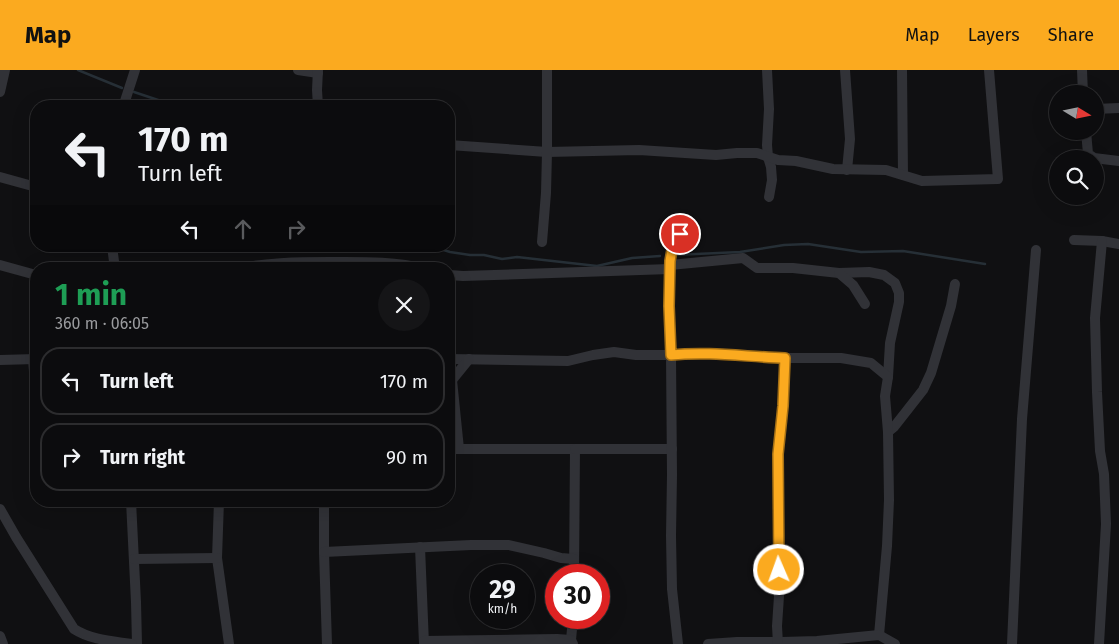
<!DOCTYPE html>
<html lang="en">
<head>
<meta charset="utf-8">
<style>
	:root { --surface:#0c0c0e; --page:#151517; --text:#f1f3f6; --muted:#9a9b9e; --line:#2c2c2e; --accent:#fbaa1f }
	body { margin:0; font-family:"Fira Sans",sans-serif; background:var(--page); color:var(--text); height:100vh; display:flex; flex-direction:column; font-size:19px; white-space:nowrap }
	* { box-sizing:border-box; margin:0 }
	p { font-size:16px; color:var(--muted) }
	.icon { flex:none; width:28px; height:28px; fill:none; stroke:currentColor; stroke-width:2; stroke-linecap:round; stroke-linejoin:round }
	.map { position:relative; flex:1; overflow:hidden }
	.panel { position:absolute; left:30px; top:192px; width:425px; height:245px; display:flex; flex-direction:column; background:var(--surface); border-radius:20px; box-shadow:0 5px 20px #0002,0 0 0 1px var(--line) }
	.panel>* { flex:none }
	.banner { position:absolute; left:30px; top:30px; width:425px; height:152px; border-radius:20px; box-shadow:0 5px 20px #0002,0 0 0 1px var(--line); background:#0c0c0e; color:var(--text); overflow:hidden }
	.needle { width:32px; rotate:100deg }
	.fabs { position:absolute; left:1049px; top:15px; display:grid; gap:10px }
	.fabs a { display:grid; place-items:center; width:55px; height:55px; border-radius:50%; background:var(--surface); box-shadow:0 5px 20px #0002,0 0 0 1px var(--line); font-size:25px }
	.speed { position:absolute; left:470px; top:494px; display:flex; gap:10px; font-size:25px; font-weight:700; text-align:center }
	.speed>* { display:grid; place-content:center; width:65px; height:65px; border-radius:50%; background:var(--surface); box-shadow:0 5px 20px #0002,0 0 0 1px var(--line); line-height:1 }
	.speed small { font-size:12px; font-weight:400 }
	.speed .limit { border:8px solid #d22; background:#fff; color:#111 }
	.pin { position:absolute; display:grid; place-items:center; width:42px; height:42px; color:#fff; margin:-21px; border:2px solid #fff; border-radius:50%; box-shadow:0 1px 5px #0007 }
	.me { position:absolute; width:55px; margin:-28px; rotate:358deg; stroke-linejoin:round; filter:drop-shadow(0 0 4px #0008) }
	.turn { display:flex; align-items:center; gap:18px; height:105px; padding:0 25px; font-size:22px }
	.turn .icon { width:65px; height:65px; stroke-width:2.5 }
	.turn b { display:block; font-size:35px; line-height:42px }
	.lanes { display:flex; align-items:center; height:48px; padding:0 25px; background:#0003; justify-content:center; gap:25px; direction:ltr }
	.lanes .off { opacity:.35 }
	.round { display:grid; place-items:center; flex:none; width:52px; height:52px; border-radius:26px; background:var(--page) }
	.summary { display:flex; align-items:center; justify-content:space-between; height:85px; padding:0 25px }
	h1 { font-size:30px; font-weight:700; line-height:38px; color:#1e9e55 }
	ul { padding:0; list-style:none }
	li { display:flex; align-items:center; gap:15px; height:68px; margin:0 10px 8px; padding:0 15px; border:2px solid var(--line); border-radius:20px }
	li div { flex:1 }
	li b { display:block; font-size:19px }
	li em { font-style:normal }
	header { display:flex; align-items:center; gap:30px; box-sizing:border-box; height:70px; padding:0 25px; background:var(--accent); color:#111 }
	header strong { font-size:24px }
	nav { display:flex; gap:28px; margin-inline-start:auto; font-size:18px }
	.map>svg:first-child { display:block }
</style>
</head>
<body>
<header>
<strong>Map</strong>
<nav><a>Map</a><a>Layers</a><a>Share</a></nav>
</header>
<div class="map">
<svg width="1119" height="574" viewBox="0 0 1119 574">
	<rect width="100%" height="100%" fill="#101012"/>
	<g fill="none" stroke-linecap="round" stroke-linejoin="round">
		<g stroke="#262f36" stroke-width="2.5">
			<polyline points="78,0 122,18"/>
			<polyline points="134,22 176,36"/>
			<polyline points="431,176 450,182 470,185 484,185 502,189 517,187 597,196 632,188 660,186"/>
			<polyline points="674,185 740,182 784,175 808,174 861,182 903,181 985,194"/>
		</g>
		<g stroke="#313237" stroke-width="10">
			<polyline points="298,0 318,3"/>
			<polyline points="318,0 317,20 318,36"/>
			<polyline points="767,0 769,39 767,75 768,87 771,97 772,110 769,127"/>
			<polyline points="845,0 850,69 847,100"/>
			<polyline points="902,0 903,105"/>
			<polyline points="1082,0 1083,24"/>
			<polyline points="0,22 5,0"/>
			<polyline points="122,36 125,31 135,0"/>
			<polyline points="1095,39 1119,38"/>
			<polyline points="1086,61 1088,84 1094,88 1119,91"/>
			<polyline points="449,75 547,82 639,80 716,85 737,83 757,83 778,90 796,91 833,99 886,100 922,111 998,109 989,0"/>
			<polyline points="0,107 36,117"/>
			<polyline points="1074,170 1102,171 1119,174"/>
			<polyline points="542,172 546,123 547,82 547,0"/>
			<polyline points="112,176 115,199"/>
			<polyline points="0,195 36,205"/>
			<polyline points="670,195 743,188 757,198 793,198 839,203 869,202 884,205 895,213 899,223 899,232 890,273 888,307"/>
			<path d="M238 199C268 192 299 192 330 192 361 192 394 191 425 199"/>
			<polyline points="839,203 853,215 865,234"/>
			<polyline points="449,205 463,206 670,199"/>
			<polyline points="33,289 36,327"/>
			<polyline points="449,289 568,291 593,285 614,282 636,285 671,285 669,236 670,191 672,181 679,164 682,148"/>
			<polyline points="0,290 36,289"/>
			<polyline points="449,298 452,310 459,379"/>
			<polyline points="452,310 469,289"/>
			<polyline points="888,362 894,357 923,320 931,303 951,236 955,214"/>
			<polyline points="449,379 575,379 574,505"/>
			<polyline points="575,379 672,379"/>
			<polyline points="131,431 136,532 137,574"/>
			<polyline points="219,431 217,488 229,574"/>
			<polyline points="324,431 324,482 327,574"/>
			<path d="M0 439 16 467 74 559C91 570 112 571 132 574"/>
			<polyline points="420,477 424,574"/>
			<polyline points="324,482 471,475 509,475 544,483 561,488 574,489"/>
			<polyline points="134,489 217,488"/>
			<polyline points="0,566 3,574"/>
			<polyline points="571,570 573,548"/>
			<polyline points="424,571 557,569 571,570 573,574"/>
			<polyline points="678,574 672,519 671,466 672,405 671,285 693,283 729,284 772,288 841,288 871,293 888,307 885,326 888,362 889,430 887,476 879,565"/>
			<polyline points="708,574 737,572 782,572 817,571 879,565 895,574"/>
			<polyline points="778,574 777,556 779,526 778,384 783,336 785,288"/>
			<polyline points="1012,574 1022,349 1036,180"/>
			<polyline points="1099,574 1106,454 1104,404 1100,381 1097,322 1095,248 1102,171"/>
		</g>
	</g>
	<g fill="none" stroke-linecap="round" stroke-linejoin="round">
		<defs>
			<path id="route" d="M680 164 672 180 670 191 669 236 671 285C710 281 747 287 785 288L783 336 778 384 779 500"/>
		</defs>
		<use href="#route" stroke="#a36e14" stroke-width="12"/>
		<use href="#route" stroke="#fbaa1f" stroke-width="9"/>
	</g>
</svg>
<div class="fabs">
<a><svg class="needle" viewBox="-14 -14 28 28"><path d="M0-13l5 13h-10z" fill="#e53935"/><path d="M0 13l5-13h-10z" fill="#9a9b9e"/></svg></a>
<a><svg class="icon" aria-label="search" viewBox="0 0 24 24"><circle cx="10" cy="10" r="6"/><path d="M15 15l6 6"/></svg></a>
</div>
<div class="speed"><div>29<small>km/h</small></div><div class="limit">30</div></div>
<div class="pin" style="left:680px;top:164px;background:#d93025"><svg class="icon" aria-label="arrive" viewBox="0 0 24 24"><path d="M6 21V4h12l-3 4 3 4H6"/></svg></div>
<svg class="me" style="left:779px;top:500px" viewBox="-20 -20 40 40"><circle r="17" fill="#fbaa1f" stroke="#fff" stroke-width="3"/><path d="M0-11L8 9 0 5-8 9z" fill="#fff"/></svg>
<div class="banner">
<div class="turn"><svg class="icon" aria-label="left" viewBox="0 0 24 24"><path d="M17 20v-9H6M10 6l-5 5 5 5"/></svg><div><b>170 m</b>Turn left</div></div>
<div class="lanes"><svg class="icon" aria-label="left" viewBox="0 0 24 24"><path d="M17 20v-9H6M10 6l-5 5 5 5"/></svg><svg class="icon off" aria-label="ahead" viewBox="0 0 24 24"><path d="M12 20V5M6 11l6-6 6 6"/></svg><svg class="icon off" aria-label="right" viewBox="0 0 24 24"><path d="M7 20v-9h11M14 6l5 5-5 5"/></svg></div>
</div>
<section class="panel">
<div class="summary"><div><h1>1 min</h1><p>360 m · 06:05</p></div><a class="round"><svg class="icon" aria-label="close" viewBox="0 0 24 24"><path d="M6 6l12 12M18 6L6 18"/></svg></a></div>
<ul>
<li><svg class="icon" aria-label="left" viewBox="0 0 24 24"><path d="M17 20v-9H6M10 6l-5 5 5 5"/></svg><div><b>Turn left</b></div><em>170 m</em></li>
<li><svg class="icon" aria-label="right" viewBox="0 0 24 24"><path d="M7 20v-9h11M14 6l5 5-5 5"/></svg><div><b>Turn right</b></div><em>90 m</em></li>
</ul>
</section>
</div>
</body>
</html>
